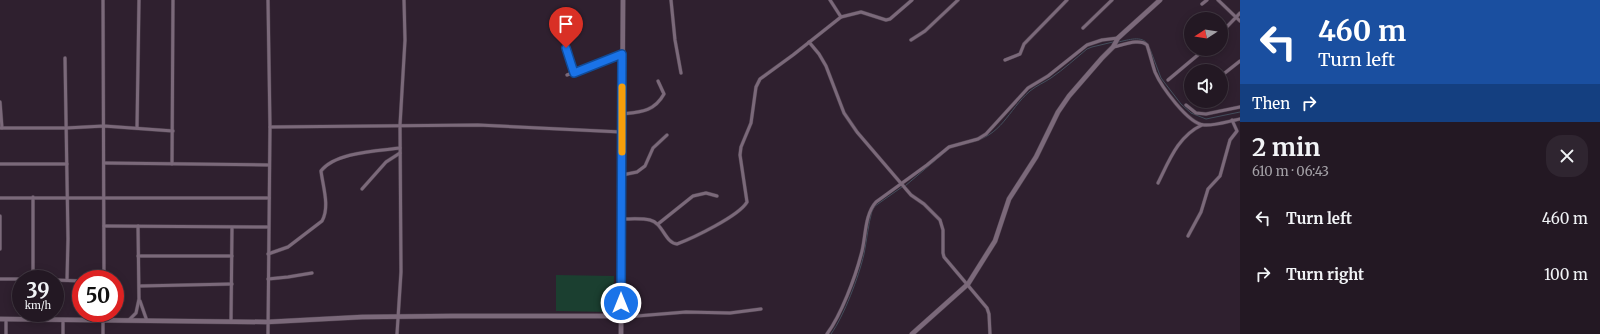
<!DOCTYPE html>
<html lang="en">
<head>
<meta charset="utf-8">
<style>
	:root { --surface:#231823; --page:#2f2530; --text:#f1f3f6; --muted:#a3a0a6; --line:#403741 }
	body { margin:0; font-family:Merriweather,serif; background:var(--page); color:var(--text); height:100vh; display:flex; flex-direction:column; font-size:15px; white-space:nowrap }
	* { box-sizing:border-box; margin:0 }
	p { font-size:13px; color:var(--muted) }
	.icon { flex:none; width:22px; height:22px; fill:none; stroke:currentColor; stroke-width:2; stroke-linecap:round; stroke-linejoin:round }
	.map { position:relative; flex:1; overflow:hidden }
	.drawer { display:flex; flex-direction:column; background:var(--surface); width:360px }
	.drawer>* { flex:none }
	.hud { background:#1a4fa0; color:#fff; overflow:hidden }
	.needle { width:26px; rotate:258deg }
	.tools { position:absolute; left:1184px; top:12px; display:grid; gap:8px }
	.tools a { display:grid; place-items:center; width:44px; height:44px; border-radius:50%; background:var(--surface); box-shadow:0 2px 10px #0003,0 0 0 1px var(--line); font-size:20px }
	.speed { position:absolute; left:12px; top:270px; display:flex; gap:8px; font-size:20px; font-weight:700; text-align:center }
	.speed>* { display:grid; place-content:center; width:52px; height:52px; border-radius:50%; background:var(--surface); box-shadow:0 2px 10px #0003,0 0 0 1px var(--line); line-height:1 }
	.speed small { font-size:10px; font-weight:400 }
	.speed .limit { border:6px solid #d22; background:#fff; color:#111 }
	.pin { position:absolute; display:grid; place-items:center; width:34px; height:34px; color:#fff; margin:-41px -17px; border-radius:50% 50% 50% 0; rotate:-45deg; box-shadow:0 0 4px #0007 }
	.pin .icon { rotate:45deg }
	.me { position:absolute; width:44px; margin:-22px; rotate:0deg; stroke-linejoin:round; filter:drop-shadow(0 0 3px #0008) }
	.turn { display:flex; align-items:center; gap:14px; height:84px; padding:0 12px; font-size:18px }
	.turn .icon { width:52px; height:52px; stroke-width:2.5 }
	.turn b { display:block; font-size:28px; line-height:34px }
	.then { display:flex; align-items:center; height:38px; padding:0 12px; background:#0003; gap:8px; font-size:15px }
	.round { display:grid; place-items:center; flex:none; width:42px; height:42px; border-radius:16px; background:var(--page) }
	.head { display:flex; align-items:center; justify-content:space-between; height:68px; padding:0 12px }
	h1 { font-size:24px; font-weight:700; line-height:30px }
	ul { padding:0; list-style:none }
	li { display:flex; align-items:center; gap:12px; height:56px; padding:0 12px }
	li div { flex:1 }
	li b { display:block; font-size:15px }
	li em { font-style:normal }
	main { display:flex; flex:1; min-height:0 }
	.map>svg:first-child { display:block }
</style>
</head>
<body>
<main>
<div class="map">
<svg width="1240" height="334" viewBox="0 0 1240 334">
	<rect width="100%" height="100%" fill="#2f202f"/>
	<polygon fill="#1b3f30" points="556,275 614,276 613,312 556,311"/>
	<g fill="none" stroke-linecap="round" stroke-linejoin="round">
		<g stroke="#434e5c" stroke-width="1">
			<path d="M1118 42C1129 40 1141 35 1148 44"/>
			<polyline points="1150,49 1161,78 1181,104 1191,113 1206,119 1240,112"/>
			<path d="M968 143C1003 136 1007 111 1030 91 1036 86 1045 82 1051 78 1064 69 1075 59 1087 49L1092 47 1113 42"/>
			<polyline points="905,186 950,148"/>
			<path d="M831 334C844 316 859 276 864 254 867 239 868 225 872 211L875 206 902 187"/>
		</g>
		<defs>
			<g id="street">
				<polyline points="103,0 104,279"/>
				<polyline points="671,0 675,40 681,73"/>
				<polyline points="830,0 841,17"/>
				<polyline points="1218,0 1240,21"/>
				<polyline points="1202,4 1207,0"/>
				<polyline points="1083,28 1112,0"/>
				<polyline points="1221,33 1240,13"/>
				<polyline points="562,35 574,73"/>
				<polyline points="911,40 925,31 958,0"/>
				<polyline points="809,42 819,54 826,66 844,113 857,132 911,195 924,204 940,220 943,230 943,253 944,257 987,308 989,314 990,334"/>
				<path d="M1113 47C1123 45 1140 38 1147 45 1150 54 1152 63 1155 72 1161 86 1188 124 1204 125 1215 126 1229 121 1240 119"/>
				<polyline points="65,58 68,239 67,280"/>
				<polyline points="1005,60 1020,54 1024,44 1067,0"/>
				<polyline points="567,75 622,54"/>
				<polyline points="1221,76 1240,61"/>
				<polyline points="1168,80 1205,49"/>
				<polyline points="0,102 2,128"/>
				<polyline points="1186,105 1196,113 1206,114 1240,107"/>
				<path d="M622 114C640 112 654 112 664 94L658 81"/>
				<polyline points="270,127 478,125 621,132"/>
				<polyline points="0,128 66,128 104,126 173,131"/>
				<polyline points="137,128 139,0"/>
				<polyline points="104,163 269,165"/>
				<polyline points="0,164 67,164"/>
				<polyline points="172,164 173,0"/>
				<polyline points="622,175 637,172 645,166 653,148 667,135"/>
				<path d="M1158 183C1169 161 1178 136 1202 125"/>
				<polyline points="362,189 386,162 400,153"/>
				<polyline points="33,197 33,279"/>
				<polyline points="0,198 269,198"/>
				<polyline points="0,216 0,249"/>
				<path d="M622 219C631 219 642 218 650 220 663 223 665 243 677 244 693 238 739 216 747 202L740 155 741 147 751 123 756 87 760 79 793 55 841 17 861 12 886 20 890 19 912 0"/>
				<polyline points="658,224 693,196 706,193 717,196"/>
				<polyline points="104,226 268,227"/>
				<polyline points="1188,236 1201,212 1208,189 1220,176 1230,140 1237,131 1232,120"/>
				<path d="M268 254 288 247 322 221C330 207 323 187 321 171 335 152 378 151 400 148"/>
				<polyline points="138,256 232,256"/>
				<polyline points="0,279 21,279"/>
				<polyline points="268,279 288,277 312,273"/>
				<polyline points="55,280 81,281"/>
				<polyline points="140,286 232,284"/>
				<polyline points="140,301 147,321"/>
				<polyline points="621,316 637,316 686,312 730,313 761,309"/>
				<polyline points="63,320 63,334"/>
				<polyline points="129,320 136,313 139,299 138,226"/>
				<polyline points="231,321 232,228"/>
				<polyline points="6,334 6,319"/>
				<polyline points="103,334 103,313"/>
				<polyline points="268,334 270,127 268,0"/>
				<polyline points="397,334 401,272 400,125 405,40 404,0"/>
				<path d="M827 334C841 315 855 278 861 255 866 239 864 215 876 202L927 165 949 147 978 139 986 134 1028 88 1048 76 1087 45 1102 40 1118 38"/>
			</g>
			<g id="secondary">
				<polyline points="0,319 267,322 362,317 452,316 621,316"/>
				<polyline points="621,334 623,0"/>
				<polyline points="912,334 968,284 995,241 1009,199 1036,157 1058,112 1069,96 1102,58 1113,47 1118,38 1160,0"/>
			</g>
		</defs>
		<use href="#street" stroke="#4b3e4b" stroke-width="4"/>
		<use href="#secondary" stroke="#4b3e4b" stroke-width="5.5"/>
		<use href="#street" stroke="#7b697a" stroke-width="3"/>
		<use href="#secondary" stroke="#7b697a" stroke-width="4.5"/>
	</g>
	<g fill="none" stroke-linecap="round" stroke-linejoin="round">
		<defs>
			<polyline id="route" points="566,48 574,73 622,54 621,303"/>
		</defs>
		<use href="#route" stroke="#114b97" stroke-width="10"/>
		<use href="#route" stroke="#1a73e8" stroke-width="7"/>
		<polyline stroke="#f59e0b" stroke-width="7" points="622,152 622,87"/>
	</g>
</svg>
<div class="tools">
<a><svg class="needle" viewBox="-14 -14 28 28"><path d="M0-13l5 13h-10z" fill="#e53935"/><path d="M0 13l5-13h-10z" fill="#a3a0a6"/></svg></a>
<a><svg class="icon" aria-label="sound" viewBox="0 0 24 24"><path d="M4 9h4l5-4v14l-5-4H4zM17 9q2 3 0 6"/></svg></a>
</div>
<div class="speed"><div>39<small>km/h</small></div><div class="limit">50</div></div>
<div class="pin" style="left:566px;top:48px;background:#d93025"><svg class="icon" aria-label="arrive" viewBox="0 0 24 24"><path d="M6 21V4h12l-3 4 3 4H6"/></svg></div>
<svg class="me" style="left:621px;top:303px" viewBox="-20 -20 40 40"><circle r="17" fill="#1a73e8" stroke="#fff" stroke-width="3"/><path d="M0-11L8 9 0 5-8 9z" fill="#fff"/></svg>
</div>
<section class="drawer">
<div class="hud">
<div class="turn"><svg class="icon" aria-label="left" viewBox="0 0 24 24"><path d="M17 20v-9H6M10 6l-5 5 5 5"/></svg><div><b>460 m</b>Turn left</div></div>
<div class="then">Then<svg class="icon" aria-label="right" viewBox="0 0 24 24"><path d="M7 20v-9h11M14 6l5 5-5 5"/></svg></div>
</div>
<div class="head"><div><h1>2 min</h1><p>610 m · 06:43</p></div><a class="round"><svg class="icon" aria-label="close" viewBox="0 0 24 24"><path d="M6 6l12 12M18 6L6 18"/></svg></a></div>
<ul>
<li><svg class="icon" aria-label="left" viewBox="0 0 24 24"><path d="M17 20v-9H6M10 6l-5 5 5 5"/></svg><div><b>Turn left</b></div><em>460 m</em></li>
<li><svg class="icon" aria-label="right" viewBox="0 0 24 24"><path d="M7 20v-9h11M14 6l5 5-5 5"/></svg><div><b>Turn right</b></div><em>100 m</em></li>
</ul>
</section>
</main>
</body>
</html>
